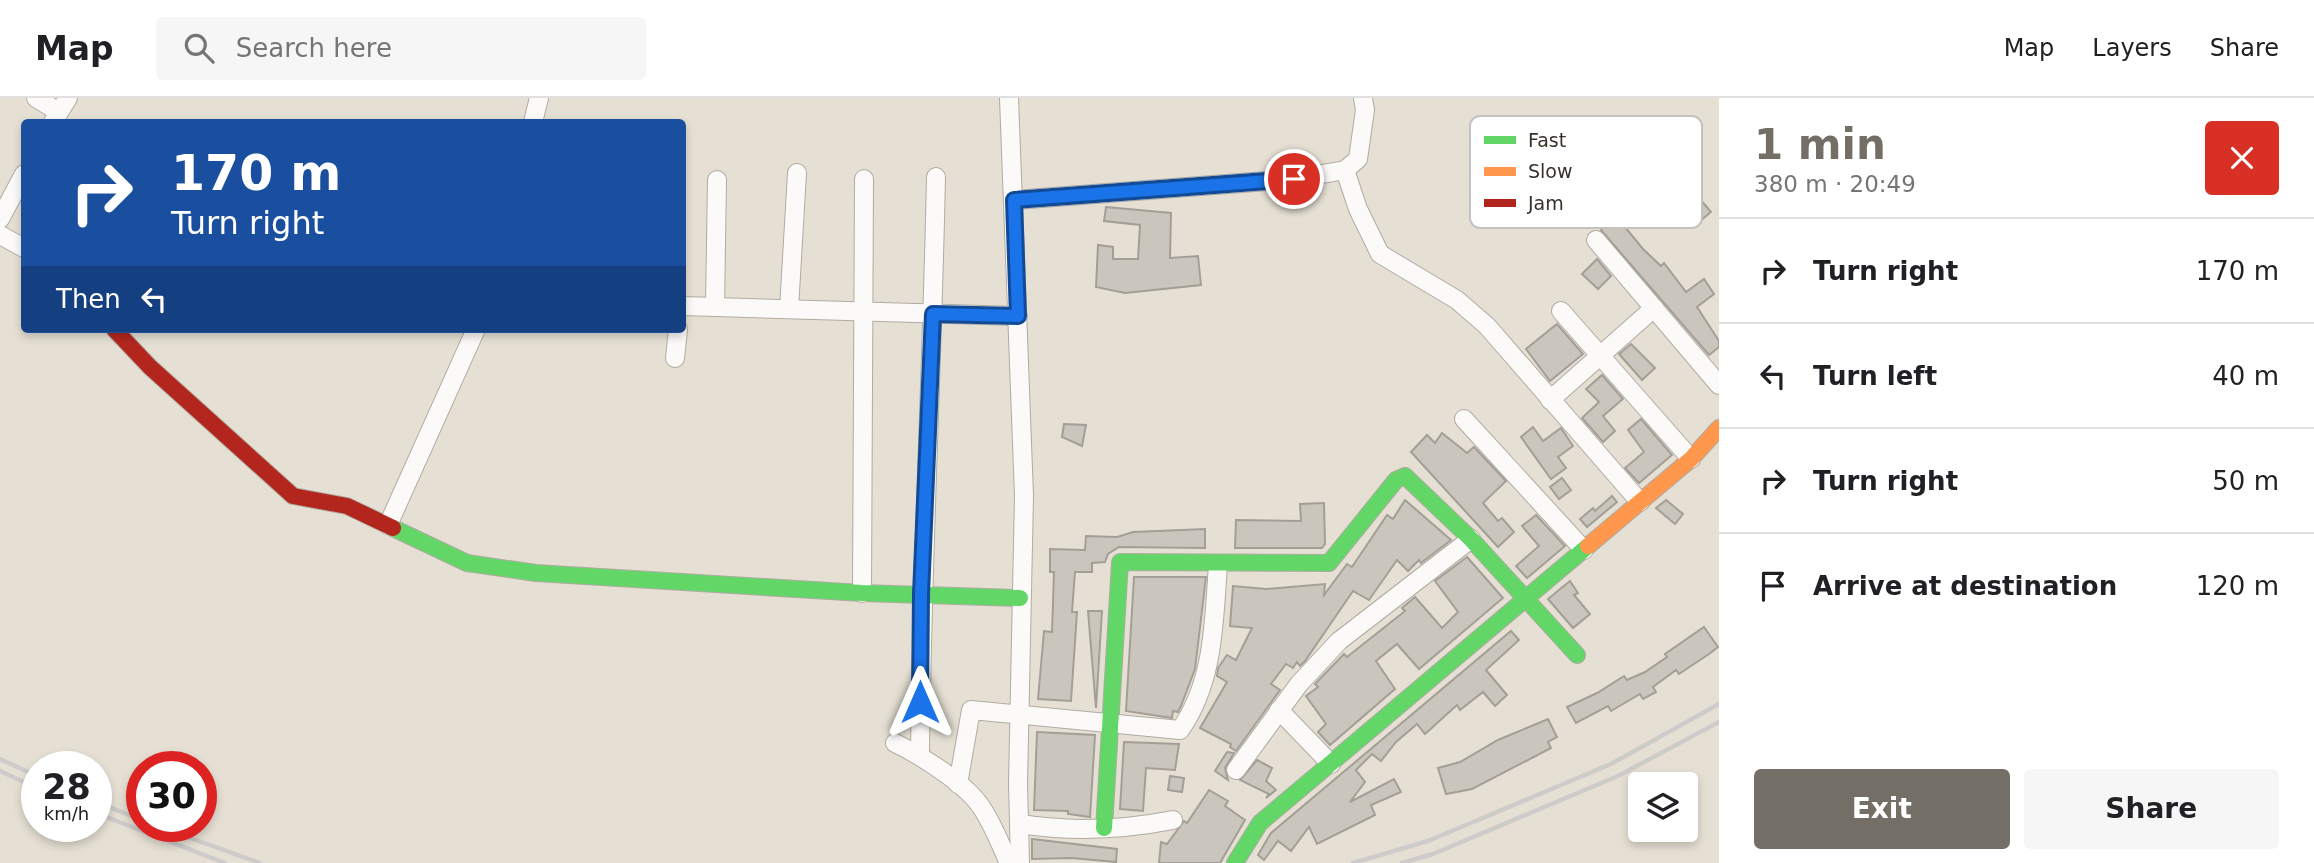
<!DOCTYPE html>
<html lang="en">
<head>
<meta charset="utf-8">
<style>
	:root { --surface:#fff; --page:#f6f6f6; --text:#202124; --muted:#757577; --line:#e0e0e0; --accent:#746f66 }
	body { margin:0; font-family:"DejaVu Sans",sans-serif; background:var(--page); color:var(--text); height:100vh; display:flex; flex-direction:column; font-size:26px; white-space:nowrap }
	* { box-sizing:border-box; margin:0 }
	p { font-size:23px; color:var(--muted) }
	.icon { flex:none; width:38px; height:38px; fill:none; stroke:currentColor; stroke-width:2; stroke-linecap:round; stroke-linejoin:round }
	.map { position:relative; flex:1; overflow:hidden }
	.drawer { display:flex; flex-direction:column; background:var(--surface); width:595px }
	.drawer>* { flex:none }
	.top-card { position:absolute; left:21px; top:21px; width:665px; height:214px; border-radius:7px; box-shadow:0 4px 10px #0003; background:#1a4fa0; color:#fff; overflow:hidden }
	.tools { position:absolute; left:1628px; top:674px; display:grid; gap:14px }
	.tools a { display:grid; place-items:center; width:70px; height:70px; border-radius:7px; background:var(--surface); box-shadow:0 4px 10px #0003; font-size:35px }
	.speed { position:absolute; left:21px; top:653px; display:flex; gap:14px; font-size:35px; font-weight:700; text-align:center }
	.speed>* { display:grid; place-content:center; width:91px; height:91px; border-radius:50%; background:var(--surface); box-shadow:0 4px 10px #0003; line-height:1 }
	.speed small { font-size:18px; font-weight:400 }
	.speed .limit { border:10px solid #d22; background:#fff; color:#111 }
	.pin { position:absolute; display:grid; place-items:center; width:60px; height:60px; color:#fff; margin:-30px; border:4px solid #fff; border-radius:50%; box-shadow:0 2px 7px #0007 }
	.me { position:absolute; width:77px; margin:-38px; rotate:0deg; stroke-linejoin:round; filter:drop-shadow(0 0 5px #0008) }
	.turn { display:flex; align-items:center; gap:24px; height:147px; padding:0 35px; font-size:32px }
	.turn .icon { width:91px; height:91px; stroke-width:2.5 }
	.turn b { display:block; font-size:49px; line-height:60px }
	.then { display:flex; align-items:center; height:66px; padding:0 35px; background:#0003; gap:14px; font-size:26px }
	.round { display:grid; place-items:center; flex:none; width:74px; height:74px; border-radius:7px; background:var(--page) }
	.headline { display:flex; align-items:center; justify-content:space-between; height:119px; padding:0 35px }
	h1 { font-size:42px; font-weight:600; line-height:52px; color:var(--accent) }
	.button { display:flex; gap:14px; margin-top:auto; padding:14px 35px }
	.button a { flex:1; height:80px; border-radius:7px; background:var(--accent); color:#fff; font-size:28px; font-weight:600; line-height:80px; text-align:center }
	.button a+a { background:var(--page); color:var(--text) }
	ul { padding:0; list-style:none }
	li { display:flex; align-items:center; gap:21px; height:105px; padding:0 35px; border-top:2px solid var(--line) }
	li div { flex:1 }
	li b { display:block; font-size:26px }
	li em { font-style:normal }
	header { display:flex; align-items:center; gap:42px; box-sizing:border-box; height:98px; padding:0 35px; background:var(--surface); border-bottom:2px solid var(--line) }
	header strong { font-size:33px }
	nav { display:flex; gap:38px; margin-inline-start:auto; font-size:24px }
	.search { width:490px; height:63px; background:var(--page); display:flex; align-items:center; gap:18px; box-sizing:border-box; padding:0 24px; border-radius:7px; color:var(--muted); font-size:26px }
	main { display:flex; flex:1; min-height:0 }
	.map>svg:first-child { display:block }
</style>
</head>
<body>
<header>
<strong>Map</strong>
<div class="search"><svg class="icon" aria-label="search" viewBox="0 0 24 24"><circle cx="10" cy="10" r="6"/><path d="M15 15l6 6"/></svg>Search here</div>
<nav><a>Map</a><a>Layers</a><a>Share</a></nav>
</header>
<main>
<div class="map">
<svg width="1719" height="765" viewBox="0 0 1719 765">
	<rect width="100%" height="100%" fill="#e6e0d4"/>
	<g fill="#cbc6bd" stroke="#a49f96" stroke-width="2">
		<polygon points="1699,100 1711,114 1693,129 1681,114"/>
		<polygon points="1106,109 1171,115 1170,160 1198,158 1201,187 1125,195 1096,189 1098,147 1113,149 1113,161 1138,161 1140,127 1104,123"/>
		<polygon points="1616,118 1643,151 1661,168 1664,165 1686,194 1704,181 1714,196 1697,209 1719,243 1719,249 1709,257 1601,132"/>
		<polygon points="1597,161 1611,178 1598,191 1582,176"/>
		<polygon points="1557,226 1583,256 1550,283 1526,251"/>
		<polygon points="1631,246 1655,270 1642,282 1619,256"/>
		<polygon points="1602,277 1623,301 1603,318 1615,333 1603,344 1582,320 1599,304 1586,291"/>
		<polygon points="1641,321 1672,357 1639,385 1625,370 1644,354 1628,332"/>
		<polygon points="1064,326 1086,327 1082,348 1062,339"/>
		<polygon points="1533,329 1543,343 1561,330 1573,348 1558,359 1566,370 1551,381 1521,339"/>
		<polygon points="1442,335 1467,355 1474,349 1506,383 1483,405 1498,423 1502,420 1514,434 1498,449 1411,354 1427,337 1435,345"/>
		<polygon points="1562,380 1571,392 1559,401 1550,389"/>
		<polygon points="1612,398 1617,404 1587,429 1580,421 1593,410 1595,413"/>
		<polygon points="1405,402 1451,442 1421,465 1419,462 1408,473 1397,462 1369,502 1353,493 1305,563 1300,568 1297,564 1293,570 1286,566 1271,586 1280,592 1236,653 1230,649 1231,646 1200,630 1227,584 1217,578 1218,570 1227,557 1236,562 1252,530 1230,528 1233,488 1266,491 1325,486 1324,497 1347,466 1352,469 1387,417 1393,421"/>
		<polygon points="1666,402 1683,416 1675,426 1656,410"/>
		<polygon points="1324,405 1325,446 1322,450 1235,450 1236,422 1301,423 1300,406"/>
		<polygon points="1536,417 1565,448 1527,480 1516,468 1539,448 1522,428"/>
		<polygon points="1205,431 1205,450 1119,449 1108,456 1105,464 1092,465 1092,474 1075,474 1072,514 1077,514 1071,603 1038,601 1044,533 1052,534 1054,474 1050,474 1050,451 1085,452 1086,438 1117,439 1133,434"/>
		<polygon points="1467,459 1503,500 1419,571 1397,546 1376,563 1395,591 1330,647 1318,634 1326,626 1306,598 1318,589 1315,586 1344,556 1347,559 1405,513 1402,510 1415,499 1442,530 1458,514 1435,483"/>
		<polygon points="1134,479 1206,479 1195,571 1181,608 1178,614 1173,613 1172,620 1126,613"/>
		<polygon points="1570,483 1578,495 1574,497 1590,516 1573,530 1548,501"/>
		<polygon points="1088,513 1102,513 1096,610"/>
		<polygon points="1704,529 1718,549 1709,556 1679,576 1676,572 1653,589 1656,594 1643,601 1640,596 1611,613 1608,608 1576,625 1567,609 1597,595 1624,578 1627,582 1645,574 1667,559 1665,556"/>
		<polygon points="1511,533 1519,542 1486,572 1507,597 1495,608 1483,594 1460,612 1457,607 1425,636 1417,626 1396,644 1381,663 1372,656 1356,672 1365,684 1350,704 1394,681 1401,694 1371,707 1375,717 1317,746 1309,729 1291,753 1278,743 1264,762 1258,757 1271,735"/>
		<polygon points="1548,621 1557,639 1548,644 1551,650 1472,691 1446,696 1438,670 1460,664 1498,642"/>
		<polygon points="1037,634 1095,637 1090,719 1068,716 1068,713 1034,712"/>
		<polygon points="1124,644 1179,646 1175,672 1146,670 1143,713 1120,711"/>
		<polygon points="1227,654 1234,655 1225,670 1228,682 1215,673"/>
		<polygon points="1257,662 1272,670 1266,683 1276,692 1266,700 1269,696 1240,682"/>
		<polygon points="1170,678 1184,680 1182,694 1168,692"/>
		<polygon points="1209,692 1228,703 1225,708 1245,722 1220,765 1159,765 1161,744 1167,746 1184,723 1187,725"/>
		<polygon points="1032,741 1117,751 1116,764 1071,760 1032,761"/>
	</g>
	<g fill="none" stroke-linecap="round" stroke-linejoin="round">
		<defs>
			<g id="street">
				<polyline points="36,0 59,14"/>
				<polyline points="1009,0 1024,398 1018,685 1020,765"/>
				<polyline points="53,24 68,0"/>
				<polyline points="533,24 539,0"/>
				<polyline points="1345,72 1358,111 1380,156 1457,202 1487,228 1640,404"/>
				<polyline points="1014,102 1294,81 1345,72 1358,61 1365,12 1363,0"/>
				<polyline points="0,121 24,76"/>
				<polyline points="0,137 24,150"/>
				<polyline points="1596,142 1719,287"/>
				<polyline points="682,208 1018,218"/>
				<polyline points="715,209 717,82"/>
				<polyline points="789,211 797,75"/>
				<polyline points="1561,213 1691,361"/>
				<polyline points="675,260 678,231"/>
				<polyline points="1550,302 1654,210"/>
				<polyline points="1464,321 1584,452"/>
				<polyline points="388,427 476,231"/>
				<polyline points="862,495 864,81"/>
				<polyline points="1279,612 1331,666"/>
				<path d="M895 645C920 657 963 684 979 706 992 723 1000 746 1009 765"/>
				<path d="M920 657C922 464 932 272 936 79"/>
				<polyline points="1236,672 1299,586 1339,543 1471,441"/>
				<path d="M958 686 971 612 1180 632C1214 585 1214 523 1218 466"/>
				<path d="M1020 726C1071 734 1122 732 1173 722"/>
			</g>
			<g id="fast">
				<polyline points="393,430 467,465 536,475 862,495 1020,500"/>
				<polyline points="1104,730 1120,464 1329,465 1396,382 1405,378 1471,441 1577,557"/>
				<polyline points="1235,765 1260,725 1588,448"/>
			</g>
			<polyline id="slow" points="1588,448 1691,361 1719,330"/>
			<polyline id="jam" points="114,231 150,269 293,398 347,408 393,430"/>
		</defs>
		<use href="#street" stroke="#b0aba2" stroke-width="20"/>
		<use href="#fast" stroke="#b0aba2" stroke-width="18"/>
		<use href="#slow" stroke="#b0aba2" stroke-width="18"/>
		<use href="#jam" stroke="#b0aba2" stroke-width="18"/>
		<use href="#street" stroke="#fbfaf9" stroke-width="18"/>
		<use href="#fast" stroke="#63d668" stroke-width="16"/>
		<use href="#slow" stroke="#ff974d" stroke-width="16"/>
		<use href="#jam" stroke="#b3261e" stroke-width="16"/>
		<g stroke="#ceccca" stroke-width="4.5">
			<polyline points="0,661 37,678"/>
			<polyline points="0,673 37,690"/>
			<polyline points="96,704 142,722"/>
			<polyline points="96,715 225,765"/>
			<polyline points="157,728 260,765"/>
			<polyline points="1353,765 1428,743 1611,666 1719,606"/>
			<polyline points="1402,765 1433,756 1618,678 1719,624"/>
		</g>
	</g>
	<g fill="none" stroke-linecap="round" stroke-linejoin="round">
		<defs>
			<polyline id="route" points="920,604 921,496 933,216 1018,218 1014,102 1294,81"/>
		</defs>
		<use href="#route" stroke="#114b97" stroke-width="18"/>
		<use href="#route" stroke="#1a73e8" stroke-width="12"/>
	</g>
	<rect x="1470" y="18" width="232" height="112" rx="10" fill="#fff" stroke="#c3c2bf" stroke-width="2"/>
	<rect x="1484" y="38" width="32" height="8" fill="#63d668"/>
	<rect x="1484" y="69" width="32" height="9" fill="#ff974d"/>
	<rect x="1484" y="101" width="32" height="8" fill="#b3261e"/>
	<g font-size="19" fill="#36322a">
		<text x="1528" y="49">Fast</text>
		<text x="1528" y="80">Slow</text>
		<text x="1528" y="112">Jam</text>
	</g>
</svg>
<div class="tools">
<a><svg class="icon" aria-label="layers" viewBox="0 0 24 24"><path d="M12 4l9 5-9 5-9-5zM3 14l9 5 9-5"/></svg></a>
</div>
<div class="speed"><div>28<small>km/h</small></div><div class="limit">30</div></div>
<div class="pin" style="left:1294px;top:81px;background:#d93025"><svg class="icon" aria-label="arrive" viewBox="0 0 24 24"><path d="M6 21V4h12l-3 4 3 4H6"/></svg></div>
<svg class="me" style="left:920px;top:604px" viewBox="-20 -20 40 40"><path d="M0-17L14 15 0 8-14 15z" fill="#1a73e8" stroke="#fff" stroke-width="4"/></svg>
<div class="top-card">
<div class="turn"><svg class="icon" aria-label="right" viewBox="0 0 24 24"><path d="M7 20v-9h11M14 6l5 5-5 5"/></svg><div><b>170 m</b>Turn right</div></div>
<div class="then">Then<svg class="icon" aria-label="left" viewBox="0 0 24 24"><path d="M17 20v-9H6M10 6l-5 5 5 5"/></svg></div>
</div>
</div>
<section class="drawer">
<div class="headline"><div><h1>1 min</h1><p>380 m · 20:49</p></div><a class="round" style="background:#d93025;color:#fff"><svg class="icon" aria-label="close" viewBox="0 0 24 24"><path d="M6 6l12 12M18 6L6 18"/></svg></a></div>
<ul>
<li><svg class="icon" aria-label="right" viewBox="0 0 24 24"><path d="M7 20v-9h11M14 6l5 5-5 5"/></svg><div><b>Turn right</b></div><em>170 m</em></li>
<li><svg class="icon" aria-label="left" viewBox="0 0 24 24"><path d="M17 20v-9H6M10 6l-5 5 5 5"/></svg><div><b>Turn left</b></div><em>40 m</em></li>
<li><svg class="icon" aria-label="right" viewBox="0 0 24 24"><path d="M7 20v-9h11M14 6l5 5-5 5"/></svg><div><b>Turn right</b></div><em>50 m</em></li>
<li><svg class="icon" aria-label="arrive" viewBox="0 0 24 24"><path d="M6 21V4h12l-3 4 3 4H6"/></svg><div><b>Arrive at destination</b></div><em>120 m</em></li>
</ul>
<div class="button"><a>Exit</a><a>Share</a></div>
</section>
</main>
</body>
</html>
